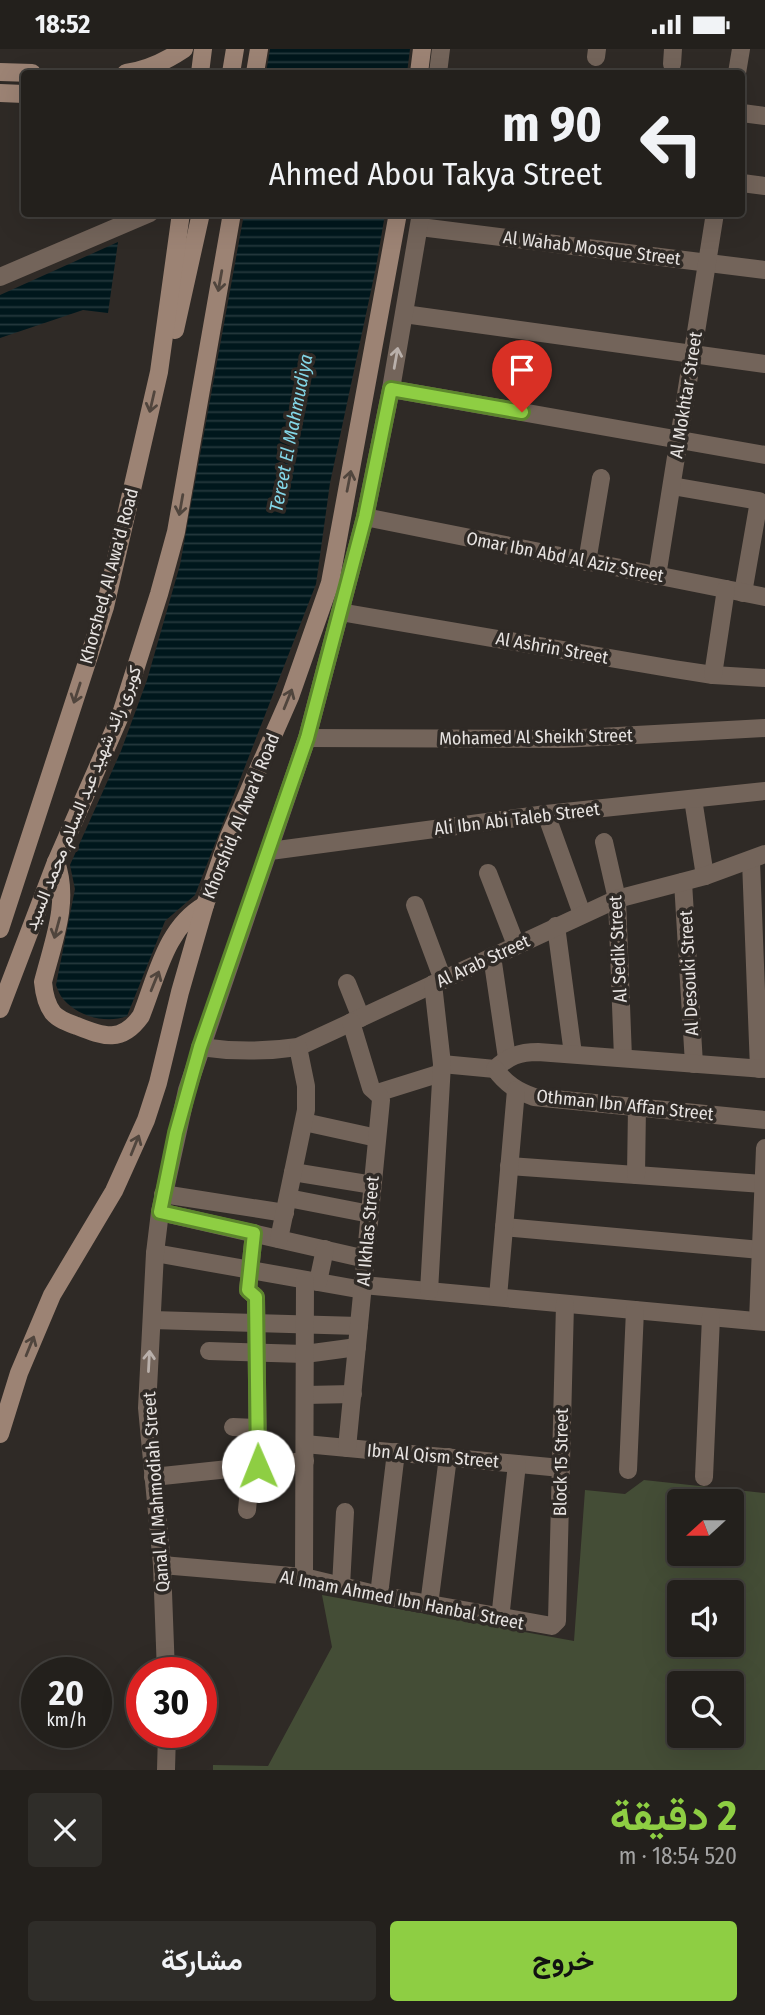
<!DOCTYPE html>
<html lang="ar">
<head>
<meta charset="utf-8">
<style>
	:root { --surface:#23201c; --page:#2f2d29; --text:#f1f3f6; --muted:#a3a3a3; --line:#403e3b; --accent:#8ece43 }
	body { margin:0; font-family:"Fira Sans Condensed",Vazirmatn,sans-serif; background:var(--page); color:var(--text); direction:rtl; height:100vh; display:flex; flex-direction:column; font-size:26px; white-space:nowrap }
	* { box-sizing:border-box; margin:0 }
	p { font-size:23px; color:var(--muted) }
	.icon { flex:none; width:38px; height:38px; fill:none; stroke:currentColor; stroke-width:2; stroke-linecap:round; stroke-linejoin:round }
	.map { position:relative; height:1721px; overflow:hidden; direction:ltr }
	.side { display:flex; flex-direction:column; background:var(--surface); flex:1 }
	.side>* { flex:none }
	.banner { position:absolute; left:21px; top:21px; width:724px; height:147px; border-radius:7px; box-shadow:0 7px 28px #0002,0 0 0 2px var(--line); direction:rtl; background:#23201c; color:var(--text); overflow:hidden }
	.needle { width:46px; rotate:249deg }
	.buttons { position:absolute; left:667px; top:1440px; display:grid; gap:14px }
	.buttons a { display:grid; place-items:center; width:77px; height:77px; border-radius:7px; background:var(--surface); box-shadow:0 7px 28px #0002,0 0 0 2px var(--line); font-size:35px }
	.speed { position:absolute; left:21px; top:1608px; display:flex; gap:14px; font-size:35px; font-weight:700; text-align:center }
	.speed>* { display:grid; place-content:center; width:91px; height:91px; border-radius:50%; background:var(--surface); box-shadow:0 7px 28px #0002,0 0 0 2px var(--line); line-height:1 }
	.speed small { font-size:18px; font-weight:400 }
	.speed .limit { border:10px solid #d22; background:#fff; color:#111 }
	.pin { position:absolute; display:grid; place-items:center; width:60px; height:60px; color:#fff; margin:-72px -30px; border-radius:50% 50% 50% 0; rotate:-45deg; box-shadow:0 0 7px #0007 }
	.pin .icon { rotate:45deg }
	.me { position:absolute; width:77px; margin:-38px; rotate:359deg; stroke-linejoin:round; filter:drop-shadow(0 0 5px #0008) }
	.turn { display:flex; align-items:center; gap:24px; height:147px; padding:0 28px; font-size:32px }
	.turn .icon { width:91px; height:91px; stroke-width:2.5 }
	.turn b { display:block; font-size:49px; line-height:60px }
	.round { display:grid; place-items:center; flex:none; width:74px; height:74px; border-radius:7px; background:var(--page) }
	.headline { display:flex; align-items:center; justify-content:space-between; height:119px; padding:0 28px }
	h1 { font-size:42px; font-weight:700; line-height:52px; color:var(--accent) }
	.action { display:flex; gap:14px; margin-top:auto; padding:14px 28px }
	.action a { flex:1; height:80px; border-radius:7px; background:var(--accent); color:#111; font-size:28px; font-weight:700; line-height:80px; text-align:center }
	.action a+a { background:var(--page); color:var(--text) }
	.status { display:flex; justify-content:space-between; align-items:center; height:49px; padding:0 35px; background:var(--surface); direction:ltr }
	.status svg { height:19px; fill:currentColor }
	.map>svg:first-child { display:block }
</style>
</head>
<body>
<div class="status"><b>18:52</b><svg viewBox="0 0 49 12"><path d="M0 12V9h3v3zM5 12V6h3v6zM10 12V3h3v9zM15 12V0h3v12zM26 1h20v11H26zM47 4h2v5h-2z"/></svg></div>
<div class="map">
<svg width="765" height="1721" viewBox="0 0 765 1721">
	<defs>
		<pattern id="water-rules" width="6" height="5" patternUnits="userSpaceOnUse" patternTransform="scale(1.75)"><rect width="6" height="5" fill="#00171c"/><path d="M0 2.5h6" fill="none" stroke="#25393d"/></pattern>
	</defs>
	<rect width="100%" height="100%" fill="#2f2a26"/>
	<path fill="#444d36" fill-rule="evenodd" d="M644 1431 765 1444V1721H213V1716L268 1717 332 1598 322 1546 574 1592 585 1441 625 1445ZM679 1452H732V1505H679ZM679 1544H732V1596H679ZM679 1634H732V1687H679Z"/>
	<g fill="url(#water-rules)">
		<polygon points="270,0 410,0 407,24 266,24"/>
		<path d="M244 165H385L376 218 330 434 316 535 195 846 165 872 127 967C107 975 79 968 64 951 60 947 58 941 56 936L75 840 70 816 121 702 147 631 180 516Z"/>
		<polygon points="118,193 108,264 83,261 0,289 0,246"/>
	</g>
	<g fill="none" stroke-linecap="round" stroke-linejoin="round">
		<g stroke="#73645a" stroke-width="18">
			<polyline points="596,8 597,0"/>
			<polyline points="672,15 673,0"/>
			<polyline points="737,24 741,0"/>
			<polyline points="742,64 765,67"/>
			<polyline points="742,134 765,137"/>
			<polyline points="420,178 765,221"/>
			<polyline points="0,228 150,164"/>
			<polyline points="404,265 765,315"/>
			<polyline points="391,340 765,406"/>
			<polyline points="672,437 759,452 743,544"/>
			<polyline points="365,468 765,548"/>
			<polyline points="587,513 601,429"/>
			<polyline points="657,527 715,164"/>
			<polyline points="340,563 674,620 713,626 765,629"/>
			<polyline points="713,626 726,540"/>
			<polyline points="307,689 563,690 765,679"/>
			<polyline points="693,750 705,827"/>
			<polyline points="546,765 582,865"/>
			<polyline points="604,793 617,850 623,1009"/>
			<polyline points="270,802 546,765 765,742"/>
			<polyline points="751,812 759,1020"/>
			<polyline points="488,824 516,896"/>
			<polyline points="683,833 694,1015"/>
			<polyline points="415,856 443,931"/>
			<polyline points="556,877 573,1005"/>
			<polyline points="492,907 507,1009"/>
			<polyline points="347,934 361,969"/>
			<path d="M200 998C234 1003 264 1003 298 998L617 850 705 827 765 805"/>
			<path d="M442 1015 495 1020C509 1007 519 1003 538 1003L765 1020"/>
			<path d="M495 1020C506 1035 517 1042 534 1048L765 1071"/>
			<polyline points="377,1044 441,1024"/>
			<polyline points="304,1073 377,1089"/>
			<polyline points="509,1117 763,1135"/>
			<polyline points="293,1123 373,1136"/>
			<polyline points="636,1126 637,1058"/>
			<polyline points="163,1145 285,1164"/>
			<polyline points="288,1149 370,1165"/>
			<polyline points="160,1163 366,1210"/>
			<polyline points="504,1178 761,1201"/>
			<polyline points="254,1184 248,1241 256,1248 258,1417"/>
			<polyline points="279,1190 306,1061 306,1037 298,998"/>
			<polyline points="155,1204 363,1241"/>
			<polyline points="318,1233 325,1200"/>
			<polyline points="363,1236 765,1273"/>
			<polyline points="429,1242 442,1015 433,935"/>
			<polyline points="498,1248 516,1041"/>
			<polyline points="152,1271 359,1277"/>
			<polyline points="758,1272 765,1099"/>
			<polyline points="209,1302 305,1305 357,1298"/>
			<polyline points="305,1346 353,1345"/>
			<polyline points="233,1378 257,1379"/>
			<polyline points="305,1395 561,1419"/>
			<polyline points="347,1399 381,1051 379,1046 371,1039 351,973"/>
			<polyline points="628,1421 635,1261"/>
			<polyline points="153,1428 305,1412"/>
			<polyline points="704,1428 711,1268"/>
			<polyline points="247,1461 251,1418"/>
			<polyline points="162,1516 304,1528 379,1546 552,1577 557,1572 565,1255"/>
			<polyline points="304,1528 305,1231"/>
			<polyline points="341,1537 345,1463"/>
			<polyline points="379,1546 396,1403"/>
			<polyline points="429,1556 448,1408"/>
			<polyline points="500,1570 517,1415"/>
		</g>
		<g stroke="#73645a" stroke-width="18">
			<polyline points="438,24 441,0"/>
			<polyline points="166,1624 162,1516 147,1359 155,1204 160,1163 187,1041 307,689 365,468 391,340 421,164"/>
			<polyline points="166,1721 167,1684"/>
		</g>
		<g stroke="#9c8374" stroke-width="18">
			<polyline points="0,23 32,24"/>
			<path d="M126 24C147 21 166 12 184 0"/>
			<polyline points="200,24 203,0"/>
			<polyline points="231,24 235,0"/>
			<polyline points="255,24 259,0"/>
			<polyline points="419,24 422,0"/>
			<polyline points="0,44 24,45"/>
			<polyline points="175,281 201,164"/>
			<path d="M56 813C70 853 53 893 43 933 44 944 46 955 53 964 59 971 69 974 77 977 104 988 122 994 141 967 157 927 166 878 205 856"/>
			<polyline points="0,880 105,558 159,323 181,164"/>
			<polyline points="0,960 56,813 121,665 159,545 176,483 232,164"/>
			<polyline points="0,1385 19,1324 52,1246 114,1142 146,1071 158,1034 180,943 205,856 229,787 290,648 330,534 398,164"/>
		</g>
	</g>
	<defs><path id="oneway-shaft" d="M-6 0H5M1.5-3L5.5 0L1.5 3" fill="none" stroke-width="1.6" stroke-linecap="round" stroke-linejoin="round" transform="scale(1.75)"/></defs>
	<g stroke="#50453d">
		<use href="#oneway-shaft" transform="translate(220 232) rotate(100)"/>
		<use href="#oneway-shaft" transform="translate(152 353) rotate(103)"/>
		<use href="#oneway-shaft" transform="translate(349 432) rotate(-79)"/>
		<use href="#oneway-shaft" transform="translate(181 456) rotate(100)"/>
		<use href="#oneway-shaft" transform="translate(77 644) rotate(108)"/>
		<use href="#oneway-shaft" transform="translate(288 650) rotate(-68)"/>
		<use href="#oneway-shaft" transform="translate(57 879) rotate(105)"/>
		<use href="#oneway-shaft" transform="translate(155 932) rotate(-68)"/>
		<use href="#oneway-shaft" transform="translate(135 1096) rotate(-68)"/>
		<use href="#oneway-shaft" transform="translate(30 1297) rotate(-68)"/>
	</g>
	<g stroke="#b9b0ab">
		<use href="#oneway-shaft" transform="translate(396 309) rotate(-80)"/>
		<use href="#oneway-shaft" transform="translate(149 1312) rotate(-87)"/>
	</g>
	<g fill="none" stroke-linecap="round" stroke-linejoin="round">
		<defs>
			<polyline id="route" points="258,1417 256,1248 248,1241 254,1184 160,1163 176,1084 200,998 307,689 365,468 391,340 522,363"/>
		</defs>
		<use href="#route" stroke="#5c862c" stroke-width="18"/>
		<use href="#route" stroke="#8ece43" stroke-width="12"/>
	</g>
	<g text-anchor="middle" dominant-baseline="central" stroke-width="7" stroke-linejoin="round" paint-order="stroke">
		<g font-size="18" fill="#e7e3e1" stroke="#2f2a26">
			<text transform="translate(592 199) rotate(7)">Al Wahab Mosque Street</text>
			<text transform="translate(686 346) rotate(-81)">Al Mokhtar Street</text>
			<text transform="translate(565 508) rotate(11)">Omar Ibn Abd Al Aziz Street</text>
			<text transform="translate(109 527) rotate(-75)">Khorshed, Al Awa'd Road</text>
			<text transform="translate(552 599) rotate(10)">Al Ashrin Street</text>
			<text transform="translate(536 688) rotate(-1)">Mohamed Al Sheikh Street</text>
			<text transform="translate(83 749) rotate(-68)">كوبرى رائد شهيد عبد السلام محمد السيد</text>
			<text transform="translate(241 767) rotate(-68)">Khorshid, Al Awa'd Road</text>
			<text transform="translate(517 770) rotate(-7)">Ali Ibn Abi Taleb Street</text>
			<text transform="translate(618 900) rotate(-93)">Al Sedik Street</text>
			<text transform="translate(483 912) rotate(-25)">Al Arab Street</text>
			<text transform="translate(689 924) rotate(-93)">Al Desouki Street</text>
			<text transform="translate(625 1056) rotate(6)">Othman Ibn Affan Street</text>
			<text transform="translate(368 1182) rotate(-85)">Al Ikhlas Street</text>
			<text transform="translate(433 1407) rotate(5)">Ibn Al Qism Street</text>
			<text transform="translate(561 1413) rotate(-89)">Block 15 Street</text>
			<text transform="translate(156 1443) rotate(-94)">Qanal Al Mahmodiah Street</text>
			<text transform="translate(402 1551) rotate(11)">Al Imam Ahmed Ibn Hanbal Street</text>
		</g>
		<g font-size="19" font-style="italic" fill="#83d6e7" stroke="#2f2a26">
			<text transform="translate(291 384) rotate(-79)">Tereet El Mahmudiya</text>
		</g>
	</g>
</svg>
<div class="buttons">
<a><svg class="needle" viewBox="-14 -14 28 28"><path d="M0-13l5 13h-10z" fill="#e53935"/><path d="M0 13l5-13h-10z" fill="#a3a3a3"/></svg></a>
<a><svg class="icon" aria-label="sound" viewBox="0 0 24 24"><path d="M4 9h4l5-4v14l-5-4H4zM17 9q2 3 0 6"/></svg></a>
<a><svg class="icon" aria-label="search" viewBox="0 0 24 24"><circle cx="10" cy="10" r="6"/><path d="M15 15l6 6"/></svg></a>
</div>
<div class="speed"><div>20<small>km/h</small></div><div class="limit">30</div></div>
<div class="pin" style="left:522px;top:363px;background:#d93025"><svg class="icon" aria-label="arrive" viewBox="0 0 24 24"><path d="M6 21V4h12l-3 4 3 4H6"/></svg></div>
<svg class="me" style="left:258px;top:1417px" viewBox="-20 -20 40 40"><circle r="19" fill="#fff"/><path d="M0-13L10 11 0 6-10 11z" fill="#8ece43"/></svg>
<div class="banner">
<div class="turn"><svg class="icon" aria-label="left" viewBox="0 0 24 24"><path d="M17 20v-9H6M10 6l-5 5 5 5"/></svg><div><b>90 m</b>Ahmed Abou Takya Street</div></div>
</div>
</div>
<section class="side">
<div class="headline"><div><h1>2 دقيقة</h1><p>520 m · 18:54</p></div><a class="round"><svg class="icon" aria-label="close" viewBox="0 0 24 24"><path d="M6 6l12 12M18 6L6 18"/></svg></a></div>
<div class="action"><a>خروج</a><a>مشاركة</a></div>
</section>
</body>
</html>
